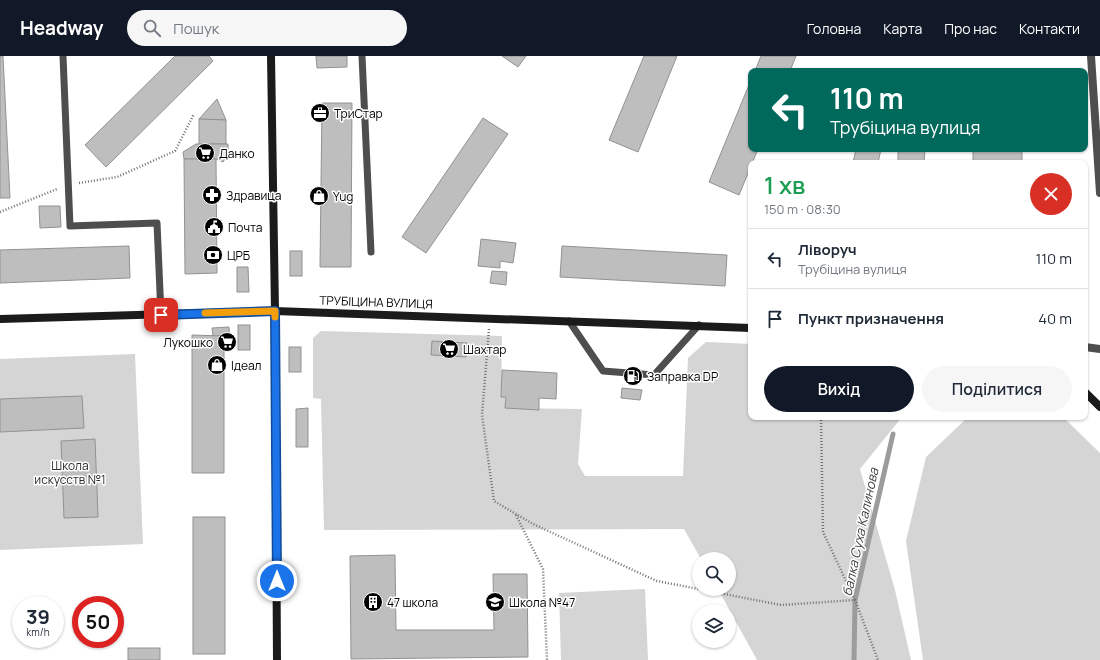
<!DOCTYPE html>
<html lang="uk">
<head>
<meta charset="utf-8">
<style>
	:root { --surface:#fff; --page:#f6f6f7; --text:#1f2937; --muted:#747a83; --line:#e0e1e3; --accent:#111827 }
	body { margin:0; font-family:Manrope,sans-serif; background:var(--page); color:var(--text); height:100vh; display:flex; flex-direction:column; font-size:15px; white-space:nowrap }
	* { box-sizing:border-box; margin:0 }
	p { font-size:13px; color:var(--muted) }
	.icon { flex:none; width:22px; height:22px; fill:none; stroke:currentColor; stroke-width:2; stroke-linecap:round; stroke-linejoin:round }
	.map { position:relative; flex:1; overflow:hidden }
	.details { position:absolute; left:748px; top:104px; width:340px; height:260px; display:flex; flex-direction:column; background:var(--surface); border-radius:8px; box-shadow:0 1px 3px #0004 }
	.details>* { flex:none }
	.hud { position:absolute; left:748px; top:12px; width:340px; height:84px; border-radius:8px; box-shadow:0 1px 3px #0004; background:#00695c; color:#fff; overflow:hidden }
	.buttons { position:absolute; left:692px; top:496px; display:grid; gap:8px }
	.buttons a { display:grid; place-items:center; width:44px; height:44px; border-radius:50%; background:var(--surface); box-shadow:0 1px 3px #0004; font-size:20px }
	.speed { position:absolute; left:12px; top:540px; display:flex; gap:8px; font-size:20px; font-weight:700; text-align:center }
	.speed>* { display:grid; place-content:center; width:52px; height:52px; border-radius:50%; background:var(--surface); box-shadow:0 1px 3px #0004; line-height:1 }
	.speed small { font-size:10px; font-weight:400 }
	.speed .limit { border:6px solid #d22; background:#fff; color:#111 }
	.pin { position:absolute; display:grid; place-items:center; width:34px; height:34px; color:#fff; margin:-17px; border-radius:8px; box-shadow:0 2px 6px #0006 }
	.me { position:absolute; width:44px; margin:-22px; rotate:0deg; stroke-linejoin:round; filter:drop-shadow(0 0 3px #0008) }
	.turn { display:flex; align-items:center; gap:14px; height:84px; padding:0 16px; font-size:18px }
	.turn .icon { width:52px; height:52px; stroke-width:2.5 }
	.turn b { display:block; font-size:28px; line-height:34px }
	.round { display:grid; place-items:center; flex:none; width:42px; height:42px; border-radius:21px; background:var(--page) }
	.headline { display:flex; align-items:center; justify-content:space-between; height:68px; padding:0 16px }
	h1 { font-size:24px; font-weight:600; line-height:30px; color:#1e9e55 }
	.button { display:flex; gap:8px; margin-top:auto; padding:8px 16px }
	.button a { flex:1; height:46px; border-radius:24px; background:var(--accent); color:#fff; font-size:16px; font-weight:600; line-height:46px; text-align:center }
	.button a+a { background:var(--page); color:var(--text) }
	ul { padding:0; list-style:none }
	li { display:flex; align-items:center; gap:12px; height:60px; padding:0 16px; border-top:1px solid var(--line) }
	li div { flex:1 }
	li b { display:block; font-size:15px }
	li em { font-style:normal }
	header { display:flex; align-items:center; gap:24px; box-sizing:border-box; height:56px; padding:0 20px; background:var(--accent); color:#fff }
	header strong { font-size:19px }
	nav { display:flex; gap:22px; margin-inline-start:auto; font-size:14px }
	.search { width:280px; height:36px; background:var(--page); display:flex; align-items:center; gap:10px; box-sizing:border-box; padding:0 14px; border-radius:22px; color:var(--muted); font-size:15px }
	.map>svg:first-child { display:block }
</style>
</head>
<body>
<header>
<strong>Headway</strong>
<div class="search"><svg class="icon" aria-label="search" viewBox="0 0 24 24"><circle cx="10" cy="10" r="6"/><path d="M15 15l6 6"/></svg>Пошук</div>
<nav><a>Головна</a><a>Карта</a><a>Про нас</a><a>Контакти</a></nav>
</header>
<div class="map">
<svg width="1100" height="604" viewBox="0 0 1100 604">
	<rect width="100%" height="100%" fill="#fff"/>
	<g fill="#d5d5d5">
		<polygon points="321,275 502,280 501,341 506,341 505,352 582,353 578,408 585,420 683,420 688,302 706,286 751,288 751,361 902,361 860,413 895,534 911,604 757,604 718,533 729,533 729,503 701,503 684,473 324,474 321,343 313,342 313,282"/>
		<polygon points="135,298 143,488 0,494 0,303"/>
		<polygon points="968,361 1063,361 1100,397 1100,604 923,604 906,485 926,401"/>
		<polygon points="645,533 648,604 561,604 559,537"/>
	</g>
	<g fill="none" stroke-linecap="round" stroke-linejoin="round">
		<polyline stroke="#9c9c9c" stroke-width="5" points="854,604 855,544 893,378"/>
	</g>
	<g fill="#bebebe" stroke="#929292">
		<polygon points="0,0 3,0 10,142 0,142"/>
		<polygon points="175,0 209,0 213,5 106,111 85,89"/>
		<polygon points="316,0 347,0 347,11 317,12"/>
		<polygon points="502,0 526,0 518,11"/>
		<polygon points="644,0 677,0 638,96 609,84"/>
		<polygon points="761,0 796,0 790,15 755,15"/>
		<polygon points="751,24 751,93 758,93 739,139 709,126"/>
		<polygon points="217,43 226,64 199,63"/>
		<polygon points="322,47 352,47 351,211 320,211"/>
		<polygon points="483,62 508,78 426,197 402,181"/>
		<polygon points="199,63 226,64 226,88 199,88"/>
		<polygon points="196,88 228,88 228,98 223,106 216,103 184,103 183,96"/>
		<polygon points="856,93 881,93 878,107 853,107"/>
		<polygon points="898,93 925,93 924,107 898,107"/>
		<rect x="973" y="93" width="49" height="14"/>
		<polygon points="184,103 216,103 217,217 185,218"/>
		<polygon points="39,150 60,150 61,171 40,172"/>
		<polygon points="481,183 516,187 513,207 500,205 500,212 478,210"/>
		<polygon points="129,190 130,222 0,227 0,194"/>
		<polygon points="562,190 727,199 725,230 560,221"/>
		<rect x="290" y="195" width="12" height="25"/>
		<polygon points="237,211 248,211 249,236 237,236"/>
		<polygon points="492,215 507,216 506,229 490,227"/>
		<rect x="238" y="269" width="12" height="25"/>
		<polygon points="229,271 230,292 224,293 224,280 213,280 212,272"/>
		<polygon points="192,279 224,280 224,417 192,417"/>
		<polygon points="432,285 467,287 466,301 431,299"/>
		<rect x="289" y="291" width="12" height="25"/>
		<polygon points="502,314 557,317 556,343 539,342 539,354 505,352 506,341 501,341"/>
		<polygon points="622,332 642,334 640,344 621,342"/>
		<polygon points="82,340 84,372 0,376 0,343"/>
		<polygon points="308,352 308,391 296,391 296,353"/>
		<polygon points="95,383 98,461 64,462 61,385"/>
		<rect x="193" y="461" width="32" height="137"/>
		<polygon points="395,499 396,574 494,574 493,518 527,518 528,601 351,603 350,500"/>
		<rect x="128" y="592" width="32" height="12"/>
	</g>
	<g fill="none" stroke-linecap="round" stroke-linejoin="round">
		<g stroke="#707070" stroke-width="2.5" stroke-dasharray="1 2" stroke-linecap="butt">
			<polyline points="79,127 117,121 175,95 194,58"/>
			<polyline points="0,156 57,133"/>
			<polyline points="489,273 482,359 494,445 533,468 657,525 781,549 855,544 878,604"/>
			<polyline points="821,361 823,476 855,544"/>
			<polyline points="516,459 543,513 547,604"/>
		</g>
		<g stroke="#4e4e4e" stroke-width="7">
			<polyline points="63,0 70,170 157,167 161,259"/>
			<polyline points="362,0 371,196"/>
			<polyline points="569,265 603,315 654,319 699,269"/>
		</g>
		<g stroke="#4e4e4e" stroke-width="8">
			<polyline points="1091,0 1100,137"/>
			<polyline points="1085,291 1100,293"/>
		</g>
		<g stroke="#1b1b1b" stroke-width="8">
			<polyline points="271,0 275,255 277,604"/>
			<polyline points="0,263 275,255 751,272"/>
			<polyline points="1085,336 1100,351"/>
		</g>
	</g>
	<g fill="none" stroke-linecap="round" stroke-linejoin="round">
		<defs>
			<polyline id="route" points="161,259 275,255 277,525"/>
		</defs>
		<use href="#route" stroke="#114b97" stroke-width="10"/>
		<use href="#route" stroke="#1a73e8" stroke-width="7"/>
		<polyline stroke="#f59e0b" stroke-width="7" points="205,257 275,255 275,261"/>
	</g>
	<defs>
		<symbol id="office-disc" viewBox="-11 -11 22 22"><circle r="9.5" fill="#000" stroke="#fff"/><path d="M-6-3h4V-5.5h4V-3h4V5H-6ZM-1-4.5V-3h2v-1.5ZM-6 0V1H6V0Z" fill="#fff"/></symbol>
		<symbol id="supermarket-disc" viewBox="-11 -11 22 22"><circle r="9.5" fill="#000" stroke="#fff"/><path d="M-6-5.5h2.5l.6 2H6L4.5 2H-2.5L-4.4-4H-6ZM-1.5 3.2a1.3 1.3 0 1 0 .1 0ZM3 3.2a1.3 1.3 0 1 0 .1 0Z" fill="#fff"/></symbol>
		<symbol id="pharmacy-disc" viewBox="-11 -11 22 22"><circle r="9.5" fill="#000" stroke="#fff"/><path d="M-2-6h4v4h4v4h-4v4h-4v-4h-4v-4h4Z" fill="#fff"/></symbol>
		<symbol id="shop-disc" viewBox="-11 -11 22 22"><circle r="9.5" fill="#000" stroke="#fff"/><path d="M-5-2.5h2.3a2.7 3.5 0 0 1 5.4 0H5L5.5 6h-11ZM-1.5-2.5h3a1.5 2.3 0 0 0-3 0Z" fill="#fff"/></symbol>
		<symbol id="civic-disc" viewBox="-11 -11 22 22"><circle r="9.5" fill="#000" stroke="#fff"/><path d="M-.6-6.5H3V-4.5H.6V-3L4-1V1h2V6H-6V1h2V-1L-.6-3ZM-1.2 2.5V6h2.4V2.5Z" fill="#fff"/></symbol>
		<symbol id="bank-disc" viewBox="-11 -11 22 22"><circle r="9.5" fill="#000" stroke="#fff"/><path d="M-6-4H6V4H-6ZM0-2.3a2.3 2.3 0 1 0 0 4.6a2.3 2.3 0 1 0 0-4.6Z" fill="#fff"/></symbol>
		<symbol id="fuel-disc" viewBox="-11 -11 22 22"><circle r="9.5" fill="#000" stroke="#fff"/><path d="M-5.5-6h7V0h2V4h1.3V-2.5L3-4.5l.8-.8L6-3V5H2.5V1h-1V6h-7ZM-4.2-4.7v3.2H.2V-4.7Z" fill="#fff"/></symbol>
		<symbol id="building-disc" viewBox="-11 -11 22 22"><circle r="9.5" fill="#000" stroke="#fff"/><path d="M-4-6H4V6H1V3H-1V6H-4ZM-2.5-4.3h1.7v1.8h-1.7ZM.8-4.3h1.7v1.8H.8ZM-2.5-1h1.7V.8h-1.7ZM.8-1h1.7V.8H.8Z" fill="#fff"/></symbol>
		<symbol id="school-disc" viewBox="-11 -11 22 22"><circle r="9.5" fill="#000" stroke="#fff"/><path d="M0-5L7-2L0 1L-7-2ZM-4 1L0 2.5L4 1V4Q0 6-4 4Z" fill="#fff"/></symbol>
	</defs>
	<g fill-rule="evenodd">
		<use href="#office-disc" x="309" y="46" width="22" height="22"/>
		<use href="#supermarket-disc" x="194" y="86" width="22" height="22"/>
		<use href="#pharmacy-disc" x="201" y="128" width="22" height="22"/>
		<use href="#shop-disc" x="308" y="129" width="22" height="22"/>
		<use href="#civic-disc" x="203" y="160" width="22" height="22"/>
		<use href="#bank-disc" x="202" y="188" width="22" height="22"/>
		<use href="#supermarket-disc" x="216" y="275" width="22" height="22"/>
		<use href="#supermarket-disc" x="438" y="282" width="22" height="22"/>
		<use href="#shop-disc" x="206" y="298" width="22" height="22"/>
		<use href="#fuel-disc" x="622" y="309" width="22" height="22"/>
		<use href="#building-disc" x="362" y="535" width="22" height="22"/>
		<use href="#school-disc" x="484" y="535" width="22" height="22"/>
	</g>
	<g text-anchor="middle" dominant-baseline="central" stroke-width="3" stroke-linejoin="round" paint-order="stroke">
		<g font-size="12" fill="#000" stroke="#fff" text-anchor="start">
			<text x="334" y="57">ТриСтар</text>
			<text x="219" y="97">Данко</text>
			<text x="226" y="139">Здравица</text>
			<text x="333" y="140">Yug</text>
			<text x="228" y="171">Почта</text>
			<text x="227" y="199">ЦРБ</text>
			<text x="213" y="286" text-anchor="end">Лукошко</text>
			<text x="463" y="293">Шахтар</text>
			<text x="231" y="309">Ідеал</text>
			<text x="647" y="320">Заправка DP</text>
			<text x="387" y="546">47 школа</text>
			<text x="509" y="546">Школа №47</text>
		</g>
		<g font-size="12" fill="#000" stroke="#fff">
			<text transform="translate(376 246) rotate(2)">ТРУБІЦИНА ВУЛИЦЯ</text>
		</g>
		<g font-size="12" fill="#2c2c2c" stroke="#fff">
			<text x="70" y="409">Школа<tspan x="70" dy="14">искусств №1</tspan></text>
		</g>
		<g font-size="13" font-style="italic" fill="#3d3d3d" stroke="#fff">
			<text transform="translate(860 476) rotate(-78)">балка Суха Калинова</text>
		</g>
	</g>
</svg>
<div class="buttons">
<a><svg class="icon" aria-label="search" viewBox="0 0 24 24"><circle cx="10" cy="10" r="6"/><path d="M15 15l6 6"/></svg></a>
<a><svg class="icon" aria-label="layers" viewBox="0 0 24 24"><path d="M12 4l9 5-9 5-9-5zM3 14l9 5 9-5"/></svg></a>
</div>
<div class="speed"><div>39<small>km/h</small></div><div class="limit">50</div></div>
<div class="pin" style="left:161px;top:259px;background:#d93025"><svg class="icon" aria-label="arrive" viewBox="0 0 24 24"><path d="M6 21V4h12l-3 4 3 4H6"/></svg></div>
<svg class="me" style="left:277px;top:525px" viewBox="-20 -20 40 40"><circle r="17" fill="#1a73e8" stroke="#fff" stroke-width="3"/><path d="M0-11L8 9 0 5-8 9z" fill="#fff"/></svg>
<div class="hud">
<div class="turn"><svg class="icon" aria-label="left" viewBox="0 0 24 24"><path d="M17 20v-9H6M10 6l-5 5 5 5"/></svg><div><b>110 m</b>Трубіцина вулиця</div></div>
</div>
<section class="details">
<div class="headline"><div><h1>1 хв</h1><p>150 m · 08:30</p></div><a class="round" style="background:#d93025;color:#fff"><svg class="icon" aria-label="close" viewBox="0 0 24 24"><path d="M6 6l12 12M18 6L6 18"/></svg></a></div>
<ul>
<li><svg class="icon" aria-label="left" viewBox="0 0 24 24"><path d="M17 20v-9H6M10 6l-5 5 5 5"/></svg><div><b>Ліворуч</b><p>Трубіцина вулиця</p></div><em>110 m</em></li>
<li><svg class="icon" aria-label="arrive" viewBox="0 0 24 24"><path d="M6 21V4h12l-3 4 3 4H6"/></svg><div><b>Пункт призначення</b></div><em>40 m</em></li>
</ul>
<div class="button"><a>Вихід</a><a>Поділитися</a></div>
</section>
</div>
</body>
</html>
